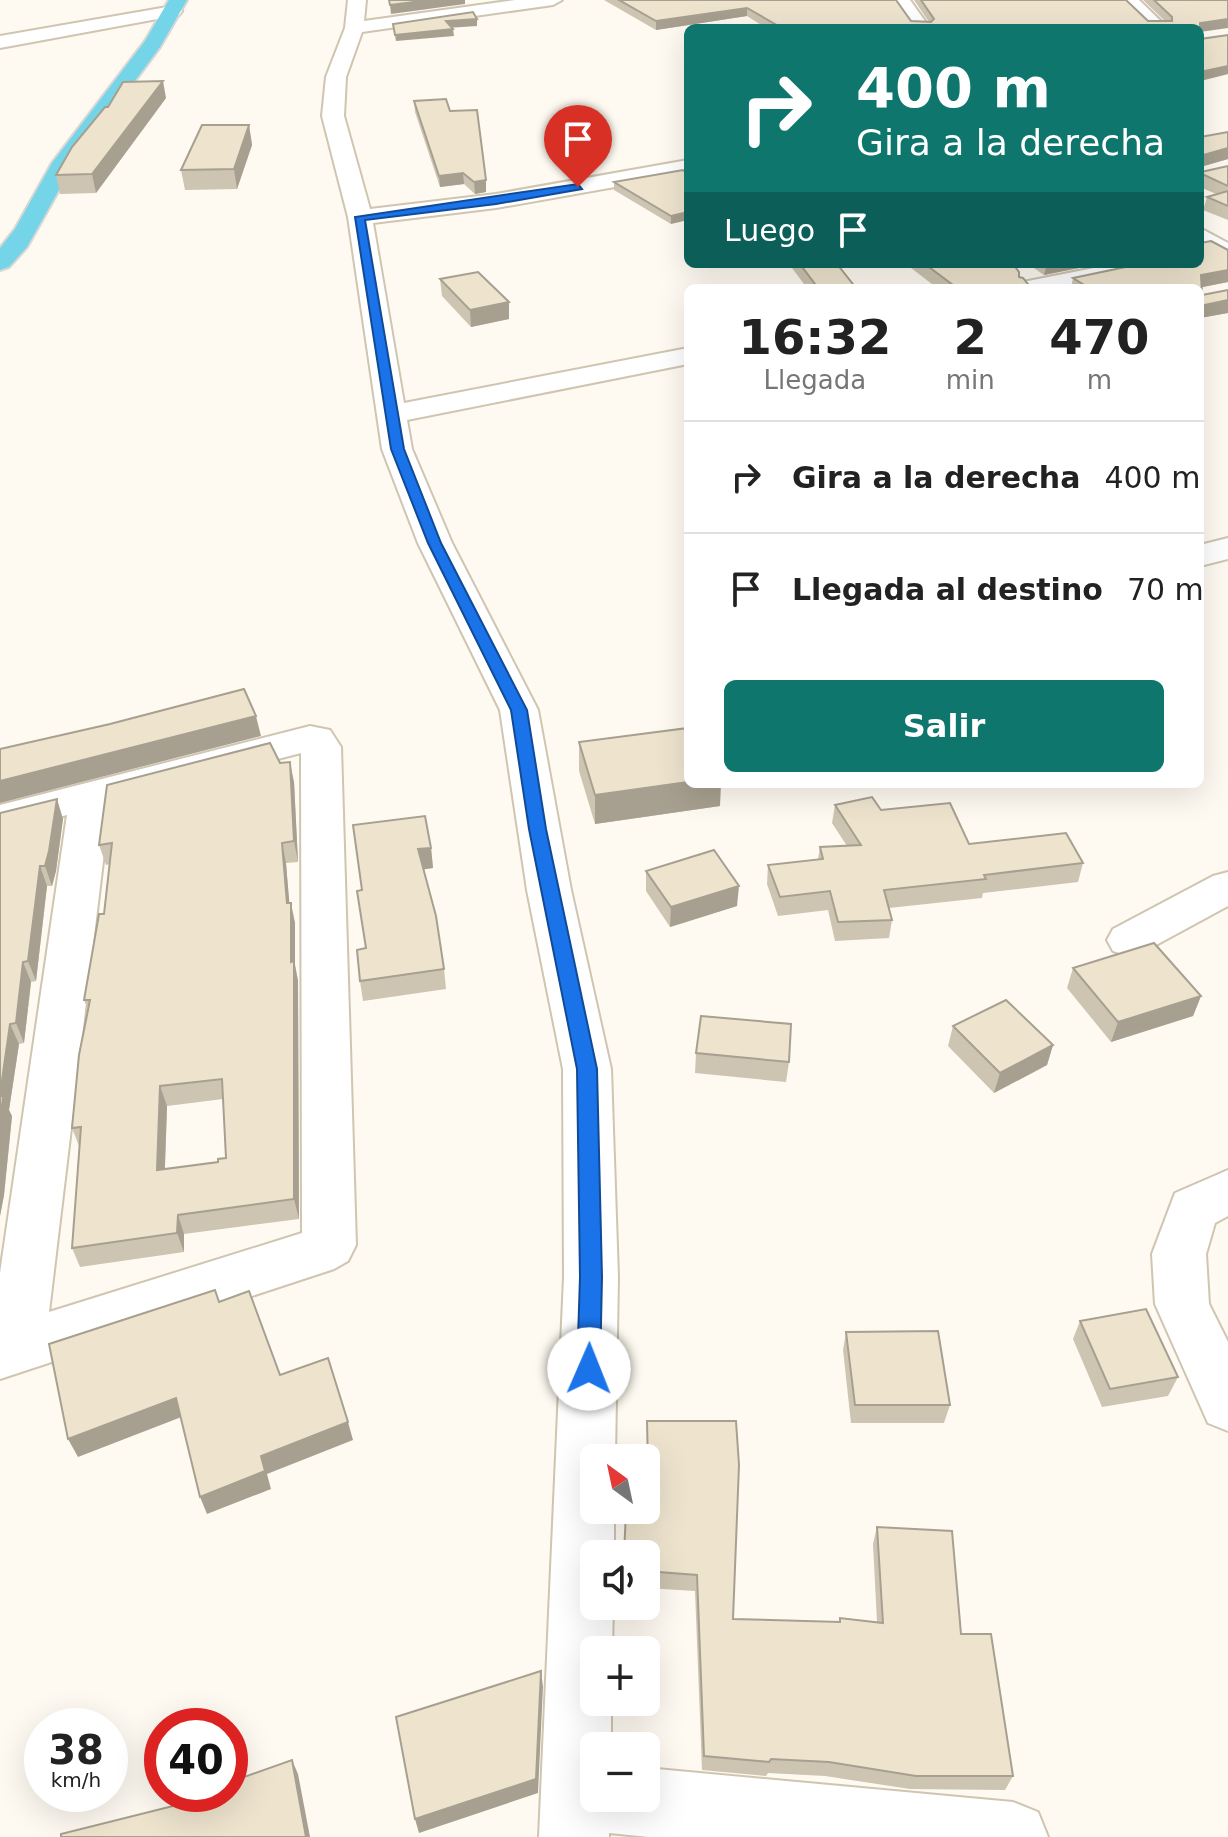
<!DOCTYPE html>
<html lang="es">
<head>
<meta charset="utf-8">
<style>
	:root { --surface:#fff; --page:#f6f6f6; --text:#222; --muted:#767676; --line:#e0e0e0; --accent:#0f766e }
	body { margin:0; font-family:"DejaVu Sans",sans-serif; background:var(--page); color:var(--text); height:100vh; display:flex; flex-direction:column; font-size:30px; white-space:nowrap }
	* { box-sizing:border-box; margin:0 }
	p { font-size:26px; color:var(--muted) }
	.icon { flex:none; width:44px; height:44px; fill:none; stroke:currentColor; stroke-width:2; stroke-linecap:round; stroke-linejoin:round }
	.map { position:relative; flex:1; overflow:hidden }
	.panel { position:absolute; left:684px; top:284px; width:520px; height:504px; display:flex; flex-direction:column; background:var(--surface); border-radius:12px; box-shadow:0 8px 32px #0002 }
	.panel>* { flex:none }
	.banner { position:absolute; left:684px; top:24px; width:520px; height:244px; border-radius:12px; box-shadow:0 8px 32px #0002; background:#0f766e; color:#fff; overflow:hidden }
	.needle { width:52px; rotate:327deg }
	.tools { position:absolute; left:580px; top:1444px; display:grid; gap:16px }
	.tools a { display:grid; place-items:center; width:80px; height:80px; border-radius:12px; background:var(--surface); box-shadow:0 8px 32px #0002; font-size:40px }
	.speed { position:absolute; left:24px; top:1708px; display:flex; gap:16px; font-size:40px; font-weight:700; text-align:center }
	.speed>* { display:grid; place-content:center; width:104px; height:104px; border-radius:50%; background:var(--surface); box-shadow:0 8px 32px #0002; line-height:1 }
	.speed small { font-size:20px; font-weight:400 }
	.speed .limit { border:12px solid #d22; background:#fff; color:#111 }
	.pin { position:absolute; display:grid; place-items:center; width:68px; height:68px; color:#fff; margin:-82px -34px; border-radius:50% 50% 50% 0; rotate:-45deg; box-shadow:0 0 8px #0007 }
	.pin .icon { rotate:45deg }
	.me { position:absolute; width:88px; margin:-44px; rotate:1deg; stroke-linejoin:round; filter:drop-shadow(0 0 6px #0008) }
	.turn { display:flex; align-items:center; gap:28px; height:168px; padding:0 40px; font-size:36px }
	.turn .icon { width:104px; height:104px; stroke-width:2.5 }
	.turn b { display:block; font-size:56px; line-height:68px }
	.then { display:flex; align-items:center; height:76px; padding:0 40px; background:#0003; gap:16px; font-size:30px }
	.eta { display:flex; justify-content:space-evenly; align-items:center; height:136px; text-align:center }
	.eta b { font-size:48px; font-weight:800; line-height:56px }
	.primary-button { display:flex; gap:16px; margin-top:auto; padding:16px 40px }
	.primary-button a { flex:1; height:92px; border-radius:12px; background:var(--accent); color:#fff; font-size:32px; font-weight:800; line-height:92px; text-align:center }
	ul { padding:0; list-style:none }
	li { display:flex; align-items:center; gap:24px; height:112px; padding:0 40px; border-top:2px solid var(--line) }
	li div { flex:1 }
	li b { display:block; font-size:30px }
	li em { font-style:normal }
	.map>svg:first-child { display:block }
</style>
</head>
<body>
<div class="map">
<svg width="1228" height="1837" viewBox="0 0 1228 1837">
	<rect width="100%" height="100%" fill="#fefaf1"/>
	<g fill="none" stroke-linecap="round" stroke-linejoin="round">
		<defs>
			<g id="minor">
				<polygon points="348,0 366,0 364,21 515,0 562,0 553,5 362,32 346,77 344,116 370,209 496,194 688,160 688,174 496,208 373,223 404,403 688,348 688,364 407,420 412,449 452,543 538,710 571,890 611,1069 618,1277 615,1458 594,1458 594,1510 614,1510 614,1554 594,1554 594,1606 613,1606 612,1650 594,1650 594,1702 611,1702 611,1746 594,1746 594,1798 646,1798 646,1768 1013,1802 1038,1812 1048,1837 649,1837 609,1833 609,1837 539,1837 564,1277 563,1069 527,890 500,710 418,543 382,449 348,217 322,116 326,77 345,28"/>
				<polygon points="892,0 910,0 930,28 912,28"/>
				<polygon points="1119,0 1139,0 1168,28 1148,28"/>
				<polygon points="173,6 182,11 179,15 0,48 0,36"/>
				<polygon points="1200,228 1228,243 1228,262 1200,246"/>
				<polygon points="1114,264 1166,264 1162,269 1071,288 1019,288 1023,282"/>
				<polygon points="1228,538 1228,559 1200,566 1200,545"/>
				<path d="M310 726 330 730 341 747 356 1245 348 1261 334 1269 0 1379V1273L67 815 0 833V805ZM301 753 302 1233 49 1312 110 803Z"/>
				<polygon points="1228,872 1228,906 1145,951 1129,956 1113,951 1107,940 1113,929 1213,876"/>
				<polygon points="1228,1170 1228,1216 1215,1223 1206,1254 1209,1304 1228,1342 1228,1431 1208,1423 1155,1304 1152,1254 1175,1193"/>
			</g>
			<polygon id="major" points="169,0 187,0 160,47 74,163 27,247 9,267 0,270 0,248 15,229 52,163 145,41"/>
		</defs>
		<use href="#minor" stroke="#cfc5b0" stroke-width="4"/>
		<use href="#major" stroke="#d7d7d5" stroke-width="4"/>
		<use href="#minor" fill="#fff" fill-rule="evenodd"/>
		<use href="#major" fill="#74d4e8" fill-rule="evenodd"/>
	</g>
	<g fill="#cdc4b1" fill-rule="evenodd">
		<polygon points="604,0 896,0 911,21 929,22 914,0 1126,0 1148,21 1165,21 1143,0 1228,0 1200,32 1200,39 1228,74 1200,81 1200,28 766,28 747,16 656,30"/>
		<polygon points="166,98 96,193 60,194 56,175"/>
		<polygon points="414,101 450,111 486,180 486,192 475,194 464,184 440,187 415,112"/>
		<polygon points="249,125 252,145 237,189 185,190 181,170"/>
		<polygon points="1200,137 1228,159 1201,167 1201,172 1228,166 1228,220 1203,210 1207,197 1216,194 1200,187"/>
		<polygon points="683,170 671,224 614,190 614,182"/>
		<polygon points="1228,250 1228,282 1202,287 1202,295 1228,290 1228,313 1200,318 1200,288 1071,288 1073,278"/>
		<polygon points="789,264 837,264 856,288 807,288"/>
		<polygon points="906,264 1013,264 1019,277 1031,288 937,288"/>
		<polygon points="1028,264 1099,264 1044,275"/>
		<polygon points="440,279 509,319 471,327 442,296"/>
		<polygon points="579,742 720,806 595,824 579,771"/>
		<path d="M280 763 294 782 298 862 286 863 289 903 295 923V965L298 981 299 1219 184 1234V1252L80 1267 72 1248 79 1146 72 1128 88 1010 84 1000 104 914 110 864 106 865 99 845ZM223 1099 226 1158 218 1162 165 1169 167 1106Z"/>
		<polygon points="835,805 881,810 969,844 1083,863 1078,882 983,893 982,898 889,908 892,920 889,938 835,941 828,910 778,916 767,884 768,865 818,859 820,847 847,846 832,823"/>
		<polygon points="0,813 63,819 56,871 52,886 47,886 36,981 31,982 24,1043 19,1044 9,1110 12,1116 4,1195 0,1216"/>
		<polygon points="431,848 433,868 423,869 444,969 446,989 363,1001 360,981 366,948"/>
		<polygon points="646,871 737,906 670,927 646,891"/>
		<polygon points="1073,968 1201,996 1193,1016 1111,1042 1067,988"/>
		<polygon points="953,1026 1053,1045 1047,1065 994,1093 948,1046"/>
		<polygon points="696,1053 789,1062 786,1082 695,1073"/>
		<polygon points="1080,1321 1178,1377 1168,1396 1102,1407 1073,1339"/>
		<polygon points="846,1332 950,1405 944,1423 851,1423 843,1350"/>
		<polygon points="647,1421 733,1619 839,1622 840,1618 877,1622 873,1544 877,1527 961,1634 1013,1776 1005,1790 910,1789 825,1776 768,1773 766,1776 702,1770 695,1591 646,1588 648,1513"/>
	</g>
	<g fill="#a7a090">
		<polygon points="430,0 465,0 465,4 391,14 390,5"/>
		<polygon points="747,8 747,16 656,30 656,21"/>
		<polygon points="477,19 477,26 447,28 446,21"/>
		<polygon points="1228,19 1228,28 1200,32 1200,23"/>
		<polygon points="453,29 454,36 396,41 395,35"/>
		<polygon points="1228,66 1228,74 1200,81 1200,72"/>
		<polygon points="163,81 166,98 96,193 92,174"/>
		<polygon points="249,125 252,145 237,189 234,169"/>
		<polygon points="1228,148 1228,159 1200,167 1200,156"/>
		<polygon points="463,173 464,184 440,187 439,176"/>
		<polygon points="486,180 486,192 475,194 474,182"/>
		<polygon points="688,212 688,220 671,224 671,216"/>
		<polygon points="1047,264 1099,264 1044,275"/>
		<polygon points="1228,270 1228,282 1198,288 1201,275"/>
		<polygon points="1228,300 1228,313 1200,318 1200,306"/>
		<polygon points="509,302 509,319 471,327 470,310"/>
		<polygon points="256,716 261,736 0,803 0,781"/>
		<polygon points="290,762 294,782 298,862 294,841"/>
		<polygon points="688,782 688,784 721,784 720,806 595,824 595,795"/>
		<polygon points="57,799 63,819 56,871 52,886 45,866"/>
		<polygon points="282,843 286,863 291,922 291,903 295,923 295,965 298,981 299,1219 294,1199 291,962"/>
		<polygon points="431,848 433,868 420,870 418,849"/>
		<polygon points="40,866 47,886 36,981 28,961"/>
		<polygon points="739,886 737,906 670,927 671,907"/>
		<polygon points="23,962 31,982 24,1043 16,1023"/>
		<polygon points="1201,996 1193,1016 1111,1042 1118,1022"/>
		<polygon points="10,1024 19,1044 9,1110 12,1116 4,1195 0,1216 0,1097"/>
		<polygon points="1053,1045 1047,1065 994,1093 1000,1073"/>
		<polygon points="160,1086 167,1106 164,1190 157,1170"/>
		<polygon points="178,1215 184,1234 184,1252 177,1233"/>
		<polygon points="176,1398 184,1416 78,1457 68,1439"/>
		<polygon points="348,1422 353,1440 267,1474 271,1489 207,1514 200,1497 261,1456"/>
		<polygon points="541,1671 543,1687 538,1793 419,1833 415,1819"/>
		<polygon points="292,1760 298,1774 310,1837 306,1837"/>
	</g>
	<g fill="#eee4ce" stroke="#a7a090" stroke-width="2" fill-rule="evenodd">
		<polygon points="389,0 430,0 390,5"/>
		<polygon points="619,0 896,0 911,21 931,22 934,19 921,0 1126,0 1148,21 1172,21 1172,17 1154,0 1228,0 1228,19 1200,23 1200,28 782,28 747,8 656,21"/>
		<polygon points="473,12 477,19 446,21 453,29 395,35 393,24"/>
		<polygon points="1200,28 1200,39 1228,35 1228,66 1200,72"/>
		<polygon points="163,81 92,174 56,175 72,147 105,107 108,107 123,82"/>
		<polygon points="446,99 450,111 477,110 486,180 474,182 463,173 439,176 414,101"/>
		<polygon points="202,125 249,125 234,169 181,170"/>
		<polygon points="1228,132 1228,148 1200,156 1201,172 1228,166 1228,186 1200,173 1200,137"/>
		<polygon points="683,170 688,174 688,212 671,216 614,182"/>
		<polygon points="1228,191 1228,206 1207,197"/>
		<polygon points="1211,241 1228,250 1228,270 1201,275 1202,295 1228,290 1228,300 1200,306 1200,288 1089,288 1073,278 1140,264 1200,264 1200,243"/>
		<polygon points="800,264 837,264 856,288 818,288"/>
		<polygon points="925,264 1013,264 1019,272 1019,277 1023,278 1031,288 957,288"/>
		<polygon points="478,272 509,302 470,310 440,279"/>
		<polygon points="244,689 256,716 0,781 0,749 110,724"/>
		<polygon points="688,728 688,782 595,795 579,742"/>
		<path d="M270 743 280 763 290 762 294 841 282 843 287 903H291V962L294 961V1199L178 1215 177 1233 72 1248 81 1127 72 1128 79 1055 90 1000H84L99 914H104L112 843 99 845 107 785ZM222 1079 226 1158 218 1159V1162L157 1170 160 1086Z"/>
		<polygon points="872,797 881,810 950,803 969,844 1066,833 1083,863 984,875 986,879 884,890 892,920 838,922 830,891 780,897 768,865 823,859 820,847 861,845 835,805"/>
		<polygon points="57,799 49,851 45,866 40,866 28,961 23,962 16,1023 10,1024 0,1094 0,813"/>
		<polygon points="425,816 431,848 418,849 436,916 444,969 360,981 357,950 366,948 357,891 362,890 353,825"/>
		<polygon points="714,850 739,886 671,907 646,871"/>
		<polygon points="1154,943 1201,996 1118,1022 1073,968"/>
		<polygon points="1006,1000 1053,1045 1000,1073 953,1026"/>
		<polygon points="701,1016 791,1024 789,1062 696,1053"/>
		<polygon points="0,1096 3,1096 0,1125"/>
		<polygon points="215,1290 219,1302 249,1291 280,1375 328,1358 348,1422 261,1456 265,1471 200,1497 176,1398 68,1439 49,1344"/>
		<polygon points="1146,1309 1178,1377 1110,1389 1080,1321"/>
		<polygon points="938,1331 950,1405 855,1405 846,1332"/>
		<polygon points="647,1421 736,1421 739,1465 733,1619 840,1622 840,1618 883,1623 877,1527 952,1531 961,1634 991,1634 1013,1776 916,1776 829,1762 771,1759 769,1762 704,1756 697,1575 646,1571 646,1554 624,1554 626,1512 649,1513"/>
		<polygon points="541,1671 536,1779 415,1819 396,1717"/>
		<polygon points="292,1760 306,1837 61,1837 61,1834 197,1800 196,1795 198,1794 230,1794 230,1782"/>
	</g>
	<polygon fill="#1a73e8" stroke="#114b97" stroke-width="2" points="578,184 582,189 496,204 365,220 404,449 441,543 527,710 546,829 597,1069 602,1277 600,1369 597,1376 589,1379 580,1376 577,1369 580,1277 577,1069 529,829 511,710 428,543 391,449 355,217"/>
</svg>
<div class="tools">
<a><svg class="needle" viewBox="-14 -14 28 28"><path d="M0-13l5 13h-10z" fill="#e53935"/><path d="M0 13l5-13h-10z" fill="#767676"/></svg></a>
<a><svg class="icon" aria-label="sound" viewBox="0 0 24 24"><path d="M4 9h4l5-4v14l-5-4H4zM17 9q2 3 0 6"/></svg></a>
<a>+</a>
<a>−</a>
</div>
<div class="speed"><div>38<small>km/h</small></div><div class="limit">40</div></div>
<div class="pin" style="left:578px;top:187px;background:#d93025"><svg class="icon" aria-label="arrive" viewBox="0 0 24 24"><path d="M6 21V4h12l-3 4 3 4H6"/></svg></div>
<svg class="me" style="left:589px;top:1369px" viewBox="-20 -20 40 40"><circle r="19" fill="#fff"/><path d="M0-13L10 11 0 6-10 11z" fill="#1a73e8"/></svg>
<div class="banner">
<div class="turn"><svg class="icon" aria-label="right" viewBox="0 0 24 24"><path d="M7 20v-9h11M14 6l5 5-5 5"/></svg><div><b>400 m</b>Gira a la derecha</div></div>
<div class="then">Luego<svg class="icon" aria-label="arrive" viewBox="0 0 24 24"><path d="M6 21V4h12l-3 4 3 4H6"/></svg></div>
</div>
<section class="panel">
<div class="eta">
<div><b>16:32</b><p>Llegada</p></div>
<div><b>2</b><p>min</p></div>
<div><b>470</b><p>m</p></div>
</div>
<ul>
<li><svg class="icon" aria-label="right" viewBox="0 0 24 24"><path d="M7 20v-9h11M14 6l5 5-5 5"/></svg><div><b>Gira a la derecha</b></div><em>400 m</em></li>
<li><svg class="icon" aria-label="arrive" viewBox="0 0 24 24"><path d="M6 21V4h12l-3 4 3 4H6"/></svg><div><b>Llegada al destino</b></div><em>70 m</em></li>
</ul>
<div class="primary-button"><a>Salir</a></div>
</section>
</div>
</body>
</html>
